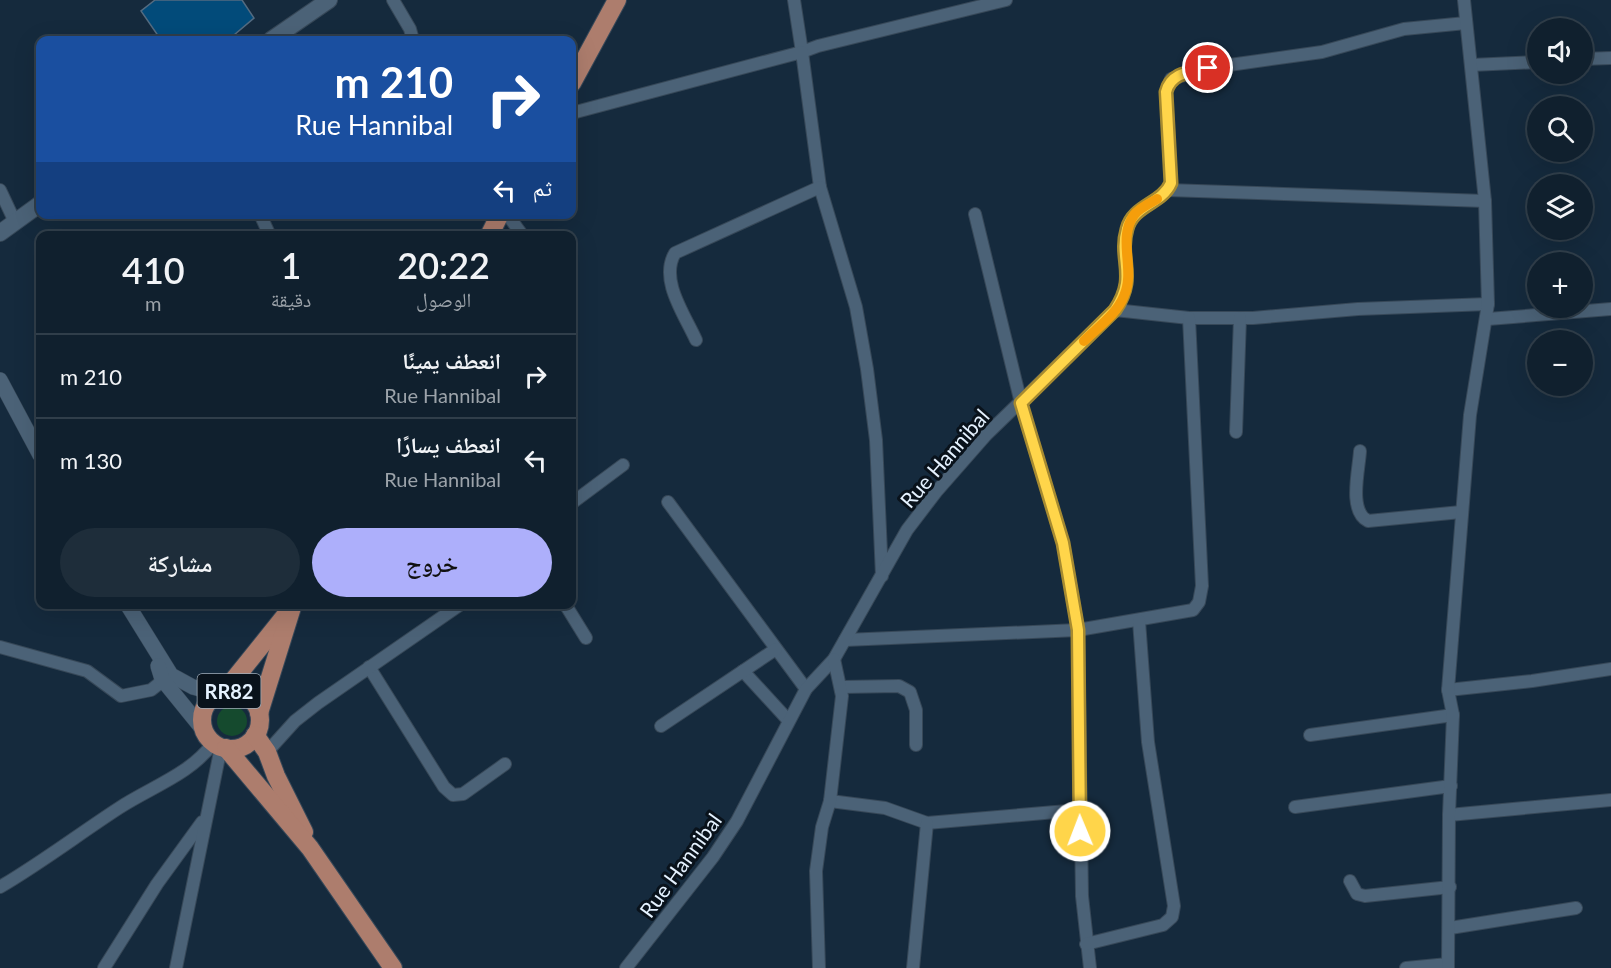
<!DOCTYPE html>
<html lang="ar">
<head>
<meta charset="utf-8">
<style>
	:root { --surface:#10202e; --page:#1e2d3a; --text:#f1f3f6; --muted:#9ca3aa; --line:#303e4a; --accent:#adaffb }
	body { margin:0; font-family:Lato,"Noto Naskh Arabic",sans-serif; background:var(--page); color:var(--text); direction:rtl; height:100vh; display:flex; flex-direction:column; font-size:22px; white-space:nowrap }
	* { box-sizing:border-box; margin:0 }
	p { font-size:20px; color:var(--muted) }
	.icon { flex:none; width:33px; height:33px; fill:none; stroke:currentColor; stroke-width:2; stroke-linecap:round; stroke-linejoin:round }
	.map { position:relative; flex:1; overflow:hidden; direction:ltr }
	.panel { position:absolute; left:36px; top:231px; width:540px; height:378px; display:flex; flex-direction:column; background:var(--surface); border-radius:12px; box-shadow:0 6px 24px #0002,0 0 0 2px var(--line); direction:rtl }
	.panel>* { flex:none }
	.guide { position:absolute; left:36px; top:36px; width:540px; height:183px; border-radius:12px; box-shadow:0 6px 24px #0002,0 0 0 2px var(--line); direction:rtl; background:#1a4fa0; color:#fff; overflow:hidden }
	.fabs { position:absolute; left:1527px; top:18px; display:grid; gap:12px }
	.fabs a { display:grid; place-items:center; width:66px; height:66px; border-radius:50%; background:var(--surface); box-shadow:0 6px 24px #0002,0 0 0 2px var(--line); font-size:30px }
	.pin { position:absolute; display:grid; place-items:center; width:51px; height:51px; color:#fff; margin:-26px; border:3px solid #fff; border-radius:50%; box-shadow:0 2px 6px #0007 }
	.me { position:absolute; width:66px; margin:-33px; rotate:359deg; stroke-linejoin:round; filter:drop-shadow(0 0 4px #0008) }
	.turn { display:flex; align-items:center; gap:21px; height:126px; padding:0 24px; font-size:27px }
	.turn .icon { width:78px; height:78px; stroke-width:2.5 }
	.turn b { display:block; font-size:42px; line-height:51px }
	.then { display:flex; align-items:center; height:57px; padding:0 24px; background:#0003; gap:12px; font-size:22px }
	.eta { display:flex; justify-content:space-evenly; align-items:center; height:102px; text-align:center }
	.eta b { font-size:36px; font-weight:600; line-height:42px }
	.primary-button { display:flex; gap:12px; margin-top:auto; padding:12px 24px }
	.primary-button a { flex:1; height:69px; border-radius:36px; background:var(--accent); color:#111; font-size:24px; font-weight:600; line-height:69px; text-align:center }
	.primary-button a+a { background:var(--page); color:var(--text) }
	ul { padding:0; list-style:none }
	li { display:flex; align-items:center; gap:18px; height:84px; padding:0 24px; border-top:2px solid var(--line) }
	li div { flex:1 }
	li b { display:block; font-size:22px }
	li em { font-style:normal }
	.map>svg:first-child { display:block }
</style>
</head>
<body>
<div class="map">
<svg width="1611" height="968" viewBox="0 0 1611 968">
	<rect width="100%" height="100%" fill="#152a3d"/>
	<circle fill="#154a2e" cx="232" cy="721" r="15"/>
	<polygon fill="#024b7a" stroke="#536b81" stroke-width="1.5" points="155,0 242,0 254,18 228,40 161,40 141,11"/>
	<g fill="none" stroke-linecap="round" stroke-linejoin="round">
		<defs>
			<g id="minor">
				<polyline points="393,0 410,29 413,40"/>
				<polyline points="794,0 802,52 818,46 1006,0"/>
				<polyline points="1582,59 1611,58"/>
				<polyline points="1471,65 1538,62"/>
				<polyline points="572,113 802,52 820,187 856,307 867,369 876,440 882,576"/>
				<polyline points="0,190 15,222"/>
				<polyline points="1168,190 1485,201"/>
				<polyline points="260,214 270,236"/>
				<polyline points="507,214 523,236"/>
				<polyline points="975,214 1021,403 1063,543 1078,630 1082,896 1090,968"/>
				<polyline points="1115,310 1189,318 1253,318 1358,309 1488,304"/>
				<polyline points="1488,319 1611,309"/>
				<path d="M696 340C685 315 659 280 675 253L820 187"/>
				<polyline points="1236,432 1240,318"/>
				<path d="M1360 451C1359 470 1348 511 1368 521L1461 512"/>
				<polyline points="668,502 806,689"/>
				<polyline points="572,503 623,465"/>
				<polyline points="565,604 586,638"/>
				<polyline points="845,640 1078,630 1193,610 1199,602 1202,586 1189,318"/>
				<polyline points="0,647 87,671 121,696 151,690 170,675"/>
				<polyline points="369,667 444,787 453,795 463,794 505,764"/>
				<polyline points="743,671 788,720"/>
				<polyline points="841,687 899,686 910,692 916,710 916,745"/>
				<polyline points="1448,690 1532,681 1611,669"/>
				<polyline points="661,726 776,649"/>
				<polyline points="1310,735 1453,715"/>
				<polyline points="267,752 295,721 318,703 461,604"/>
				<polyline points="830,801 885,808 927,823 1079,810"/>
				<polyline points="1295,807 1451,786"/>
				<polyline points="1449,815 1611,800"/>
				<polyline points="1350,881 1357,894 1365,896 1450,887"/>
				<path d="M0 887C41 863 79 834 119 808 151 787 191 774 213 743"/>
				<polyline points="1450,928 1576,908"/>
				<polyline points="1086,944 1163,925 1172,917 1174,906 1148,742 1139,621"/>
				<polyline points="104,968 157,884 202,822"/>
				<polyline points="176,968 221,747"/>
				<path d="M626 968 713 857 737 821 806 689 834 659 907 530 936 492 986 435 1115 310C1138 276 1118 260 1127 229 1133 205 1162 204 1171 183L1166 92 1171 79 1208 68 1322 52 1404 29 1466 23"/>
				<polyline points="819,968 816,871 822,827 830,801 842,696 834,659"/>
				<polyline points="913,968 927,823"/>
				<polyline points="1406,968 1448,964"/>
				<polyline points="1448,968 1449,815 1453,715 1448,690 1470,415 1488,304 1485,201 1464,0"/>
			</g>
			<g id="tertiary">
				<polyline points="0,380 40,455"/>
				<polyline points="127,604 171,675 193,687 219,694"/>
				<polyline points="158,666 162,679 205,732"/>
			</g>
			<g id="secondary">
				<polyline points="271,40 329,0"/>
				<polyline points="0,233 40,204"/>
			</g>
			<g id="primary">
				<polyline points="572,83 617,0"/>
				<polyline points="489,236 500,214"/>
				<circle cx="231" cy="720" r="29"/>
				<polyline points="224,692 285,616"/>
				<polyline points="259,713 293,604"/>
				<polyline points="255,735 267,752 276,776 304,832"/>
				<polyline points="226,748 310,848 393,968"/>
			</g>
		</defs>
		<use href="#minor" stroke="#374858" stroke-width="14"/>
		<use href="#tertiary" stroke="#374858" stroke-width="16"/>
		<use href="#secondary" stroke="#374858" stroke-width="18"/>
		<use href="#primary" stroke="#374858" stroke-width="20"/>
		<use href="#minor" stroke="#4b6277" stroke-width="12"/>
		<use href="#tertiary" stroke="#4b6277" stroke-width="15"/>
		<use href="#secondary" stroke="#4b6277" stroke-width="16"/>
		<use href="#primary" stroke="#ad7d6d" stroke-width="18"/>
	</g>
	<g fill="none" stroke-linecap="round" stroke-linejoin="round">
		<defs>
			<path id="route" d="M1080 831 1078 630 1063 543 1021 403 1115 310C1138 276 1118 260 1127 229 1133 205 1162 204 1171 183L1166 92C1171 72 1191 72 1208 68"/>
		</defs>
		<use href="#route" stroke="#a68a30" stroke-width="15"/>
		<use href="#route" stroke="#ffd54a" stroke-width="10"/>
		<path stroke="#f59e0b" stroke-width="10" d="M1084 341C1097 328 1117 314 1124 296 1136 270 1117 239 1134 215 1139 208 1150 203 1157 199"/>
	</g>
	<g text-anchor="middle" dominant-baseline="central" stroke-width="6" stroke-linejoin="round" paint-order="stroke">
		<rect fill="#09121b" stroke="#a3afbb" stroke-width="1.5" x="197.5" y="674" width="63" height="34" rx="4.5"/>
		<g font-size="20" font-weight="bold" fill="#e5f2ff">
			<text x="229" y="691">RR82</text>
		</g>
		<g font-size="21" fill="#e5f2ff" stroke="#09121b">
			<text transform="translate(944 458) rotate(-49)">Rue Hannibal</text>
			<text transform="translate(680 865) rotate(-54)">Rue Hannibal</text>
		</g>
	</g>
</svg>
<div class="fabs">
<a><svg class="icon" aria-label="sound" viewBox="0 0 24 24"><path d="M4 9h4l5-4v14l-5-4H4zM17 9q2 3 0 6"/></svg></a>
<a><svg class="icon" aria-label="search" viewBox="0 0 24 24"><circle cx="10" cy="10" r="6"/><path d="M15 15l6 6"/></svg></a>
<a><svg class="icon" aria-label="layers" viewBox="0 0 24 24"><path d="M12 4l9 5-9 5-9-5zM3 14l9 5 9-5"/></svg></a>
<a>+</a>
<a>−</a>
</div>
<div class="pin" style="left:1208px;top:68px;background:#d93025"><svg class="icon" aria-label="arrive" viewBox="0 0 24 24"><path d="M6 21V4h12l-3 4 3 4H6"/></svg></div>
<svg class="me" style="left:1080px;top:831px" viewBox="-20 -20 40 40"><circle r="17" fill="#ffd54a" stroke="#fff" stroke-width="3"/><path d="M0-11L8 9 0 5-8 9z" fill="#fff"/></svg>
<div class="guide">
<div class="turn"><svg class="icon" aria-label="right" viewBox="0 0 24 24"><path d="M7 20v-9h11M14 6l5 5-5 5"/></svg><div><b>210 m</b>Rue Hannibal</div></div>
<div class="then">ثم<svg class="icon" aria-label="left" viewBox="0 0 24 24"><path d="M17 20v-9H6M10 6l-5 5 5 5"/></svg></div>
</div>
<section class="panel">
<div class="eta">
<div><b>20:22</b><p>الوصول</p></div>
<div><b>1</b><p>دقيقة</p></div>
<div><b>410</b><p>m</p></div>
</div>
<ul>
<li><svg class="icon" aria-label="right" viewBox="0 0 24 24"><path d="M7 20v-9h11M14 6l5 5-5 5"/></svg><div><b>انعطف يمينًا</b><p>Rue Hannibal</p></div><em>210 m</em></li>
<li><svg class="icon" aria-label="left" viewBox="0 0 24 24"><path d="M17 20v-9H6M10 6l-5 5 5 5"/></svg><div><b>انعطف يسارًا</b><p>Rue Hannibal</p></div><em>130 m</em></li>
</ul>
<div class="primary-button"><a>خروج</a><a>مشاركة</a></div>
</section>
</div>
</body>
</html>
